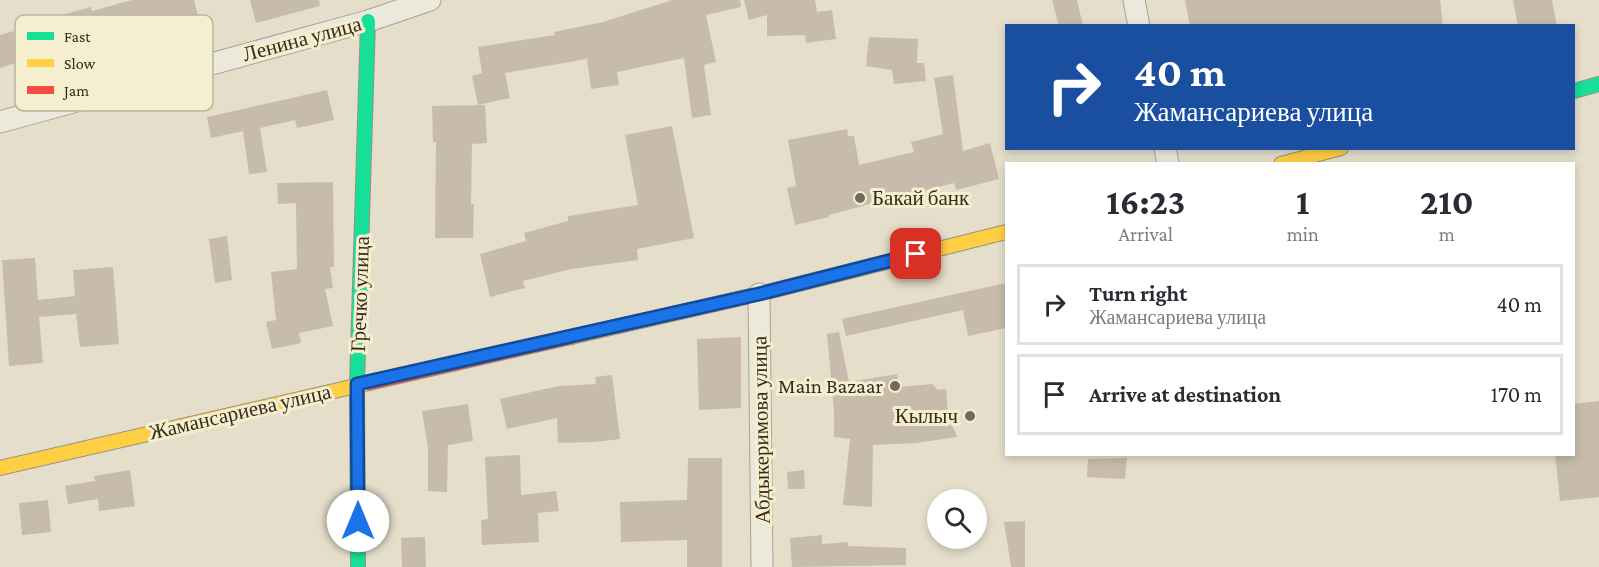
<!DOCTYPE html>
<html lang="en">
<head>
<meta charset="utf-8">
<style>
	:root { --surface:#fff; --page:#f7f7f7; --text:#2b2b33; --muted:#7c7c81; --line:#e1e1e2 }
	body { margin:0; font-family:"Crimson Pro",serif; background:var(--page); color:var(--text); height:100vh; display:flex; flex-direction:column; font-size:22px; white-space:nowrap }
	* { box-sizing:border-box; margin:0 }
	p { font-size:20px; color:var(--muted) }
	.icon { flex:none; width:33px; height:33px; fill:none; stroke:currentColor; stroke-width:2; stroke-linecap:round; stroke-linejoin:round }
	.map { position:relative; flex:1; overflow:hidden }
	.drawer { position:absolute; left:1005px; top:162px; width:570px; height:294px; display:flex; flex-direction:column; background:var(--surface); border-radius:0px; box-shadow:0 3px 9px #0003 }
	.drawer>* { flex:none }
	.top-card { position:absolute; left:1005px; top:24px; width:570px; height:126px; border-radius:0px; box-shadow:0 3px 9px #0003; background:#1a4fa0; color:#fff; overflow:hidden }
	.tools { position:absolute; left:927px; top:489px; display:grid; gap:12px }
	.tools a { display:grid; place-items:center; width:60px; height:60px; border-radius:50%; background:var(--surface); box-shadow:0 3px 9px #0003; font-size:30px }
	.pin { position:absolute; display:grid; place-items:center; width:51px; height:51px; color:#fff; margin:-26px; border-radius:12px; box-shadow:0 3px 9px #0006 }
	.me { position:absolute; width:66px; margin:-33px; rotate:0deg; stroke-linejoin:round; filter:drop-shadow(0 0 4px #0008) }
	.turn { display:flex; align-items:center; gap:21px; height:126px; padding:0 30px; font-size:27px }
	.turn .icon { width:78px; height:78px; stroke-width:2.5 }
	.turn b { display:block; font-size:42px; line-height:51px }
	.eta { display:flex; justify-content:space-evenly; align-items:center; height:102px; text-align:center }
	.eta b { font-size:36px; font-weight:700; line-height:42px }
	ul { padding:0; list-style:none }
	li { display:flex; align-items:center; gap:18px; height:81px; margin:0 12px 9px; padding:0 18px; border:3px solid var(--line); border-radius:0px }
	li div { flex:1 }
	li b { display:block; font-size:22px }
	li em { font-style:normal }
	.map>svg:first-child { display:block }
</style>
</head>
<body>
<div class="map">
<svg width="1599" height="567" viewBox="0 0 1599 567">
	<rect width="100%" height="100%" fill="#e4deca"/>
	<g fill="#c7bcab">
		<polygon points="132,0 194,0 199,19 72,52 71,49 22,61 0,68 0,35 14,31 16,39 66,28 62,15 91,7 92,11"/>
		<polygon points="250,0 319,0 320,6 256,23"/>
		<polygon points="672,0 740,0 741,7 706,15 716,62 704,65 711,115 692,118 684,58 617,72 619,85 591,89 587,59 505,73 510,98 478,105 472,76 482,73 478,47 555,35 554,32 603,22"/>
		<polygon points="744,0 815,0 817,12 832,10 836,39 806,43 805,35 767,36 767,15 749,20"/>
		<polygon points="1052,0 1077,0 1083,26 1059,26"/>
		<polygon points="1185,0 1440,0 1443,26 1190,26"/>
		<polygon points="1513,0 1552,0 1557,26 1518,26"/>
		<polygon points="869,37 918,39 917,63 924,63 926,81 894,84 892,70 866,66"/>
		<polygon points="953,75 963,151 990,143 999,179 956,190 954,183 923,191 922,189 880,199 881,201 829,215 829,217 795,225 787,188 796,186 788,140 847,129 848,136 854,136 859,165 914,152 911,142 943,134 934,78"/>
		<polygon points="327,90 334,120 297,128 295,120 260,128 267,172 249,174 243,131 211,138 207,117"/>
		<polygon points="485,105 487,143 472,144 471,204 474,204 473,238 435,238 436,142 433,142 432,106"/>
		<polygon points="672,126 694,238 637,249 638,260 571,269 523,281 525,288 490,297 480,254 526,241 524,233 568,221 568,216 638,205 625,135"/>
		<polygon points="333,182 334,267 330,267 333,288 325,289 333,326 299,333 301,343 272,349 266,322 276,320 271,272 297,269 296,203 278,204 277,183"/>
		<polygon points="227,236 232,280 215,283 209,239"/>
		<polygon points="35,258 38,300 75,296 73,270 113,267 119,344 80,347 76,314 39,317 43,363 9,366 2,260"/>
		<polygon points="1006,283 1006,328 968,336 963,310 846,336 842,319"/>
		<polygon points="839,332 849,382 897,374 899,387 932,384 938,390 946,389 948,415 957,437 916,443 873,445 872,507 843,505 850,439 834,437 834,410 827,334"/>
		<polygon points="741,337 741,408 699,410 697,339"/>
		<polygon points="612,375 620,439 595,442 558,443 557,418 507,429 500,399 559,386 596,384 595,377"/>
		<polygon points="1599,401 1599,497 1560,501 1555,454 1574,454 1574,404"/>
		<polygon points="468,404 473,441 448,445 447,492 428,491 428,448 422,411"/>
		<polygon points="520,455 521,495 556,491 559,511 538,513 539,542 482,545 481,520 488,519 485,457"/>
		<polygon points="688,458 722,458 722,567 687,567 687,540 621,542 620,502 687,500"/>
		<polygon points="1127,458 1125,479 1087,477 1088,459"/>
		<polygon points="130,470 135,506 99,511 98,499 68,504 65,486 95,481 94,476"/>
		<polygon points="804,470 805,489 788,489 787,472"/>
		<polygon points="48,500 51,532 22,535 19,503"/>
		<polygon points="1025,521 1025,567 1011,567 1004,522"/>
		<polygon points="822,535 822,544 848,542 848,546 906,548 906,565 792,567 790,538"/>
		<polygon points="425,537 426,567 402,567 401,538"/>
	</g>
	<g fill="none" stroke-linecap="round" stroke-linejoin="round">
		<defs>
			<g id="street">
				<polyline points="1134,0 1139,26"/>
				<polyline points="0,122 368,21 430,0"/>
				<polyline points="1165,148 1168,164"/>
				<polyline points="759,294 762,567"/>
			</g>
			<g id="fast">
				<polyline points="1574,91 1599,84"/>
				<polyline points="358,567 357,384 368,21"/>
			</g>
			<g id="slow">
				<polyline points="1281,164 1341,148"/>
				<polyline points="571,337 759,294 1006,232"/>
				<polyline points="0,468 369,383"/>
			</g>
			<polyline id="jam" points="369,383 571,337"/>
		</defs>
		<use href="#street" stroke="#a8a293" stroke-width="23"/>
		<use href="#fast" stroke="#989284" stroke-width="16"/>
		<use href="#slow" stroke="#989284" stroke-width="16"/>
		<use href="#jam" stroke="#989284" stroke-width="16"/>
		<use href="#street" stroke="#ebe8dc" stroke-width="21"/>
		<use href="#fast" stroke="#16e098" stroke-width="14"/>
		<use href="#slow" stroke="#ffcf43" stroke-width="14"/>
		<use href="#jam" stroke="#f24e42" stroke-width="14"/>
	</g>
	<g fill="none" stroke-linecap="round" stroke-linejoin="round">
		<defs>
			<polyline id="route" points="358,521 357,384 759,294 916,254"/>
		</defs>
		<use href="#route" stroke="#114b97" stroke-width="15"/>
		<use href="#route" stroke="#1a73e8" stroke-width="10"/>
	</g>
	<g fill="#736a59" stroke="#f5eecf" stroke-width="2">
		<circle cx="860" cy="198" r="6"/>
		<circle cx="895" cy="386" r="6"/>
		<circle cx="970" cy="416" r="6"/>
	</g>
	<g text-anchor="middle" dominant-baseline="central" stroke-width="6" stroke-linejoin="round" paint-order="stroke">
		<g font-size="21" fill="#362b1c" stroke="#f5eecf">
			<text transform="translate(302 39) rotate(-15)">Ленина улица</text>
			<text transform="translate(360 294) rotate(-88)">Гречко улица</text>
			<text transform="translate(240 412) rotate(-13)">Жамансариева улица</text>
			<text transform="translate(761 430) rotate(-91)">Абдыкеримова улица</text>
		</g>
		<g font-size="21" fill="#362b1c" stroke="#f5eecf" text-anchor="end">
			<text x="872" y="198" text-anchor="start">Бакай банк</text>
			<text x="883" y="386">Main Bazaar</text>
			<text x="958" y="416">Кылыч</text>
		</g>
	</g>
	<rect x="15" y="15" width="198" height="96" rx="9" fill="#f5eecf" stroke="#bcb499" stroke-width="1.5"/>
	<rect x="27" y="32" width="27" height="8" fill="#16e098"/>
	<rect x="27" y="59" width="27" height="8" fill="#ffcf43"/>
	<rect x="27" y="86" width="27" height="8" fill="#f24e42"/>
	<g font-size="16" fill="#362b1c">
		<text x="64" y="42">Fast</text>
		<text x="64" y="69">Slow</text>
		<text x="64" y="96">Jam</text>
	</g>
</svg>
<div class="tools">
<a><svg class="icon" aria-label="search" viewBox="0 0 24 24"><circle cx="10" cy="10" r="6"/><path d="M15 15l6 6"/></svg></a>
</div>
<div class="pin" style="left:916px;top:254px;background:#d93025"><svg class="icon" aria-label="arrive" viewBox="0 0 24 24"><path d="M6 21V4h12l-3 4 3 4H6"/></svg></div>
<svg class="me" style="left:358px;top:521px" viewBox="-20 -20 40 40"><circle r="19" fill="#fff"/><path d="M0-13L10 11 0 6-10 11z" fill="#1a73e8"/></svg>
<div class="top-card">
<div class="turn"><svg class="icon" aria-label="right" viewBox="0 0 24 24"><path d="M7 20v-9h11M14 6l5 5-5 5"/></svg><div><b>40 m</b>Жамансариева улица</div></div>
</div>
<section class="drawer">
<div class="eta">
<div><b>16:23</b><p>Arrival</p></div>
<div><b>1</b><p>min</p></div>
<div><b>210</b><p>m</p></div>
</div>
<ul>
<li><svg class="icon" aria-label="right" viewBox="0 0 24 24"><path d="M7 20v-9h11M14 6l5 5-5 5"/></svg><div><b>Turn right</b><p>Жамансариева улица</p></div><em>40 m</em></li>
<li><svg class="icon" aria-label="arrive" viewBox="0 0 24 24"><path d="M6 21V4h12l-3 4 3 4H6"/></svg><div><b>Arrive at destination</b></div><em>170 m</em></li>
</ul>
</section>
</div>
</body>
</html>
